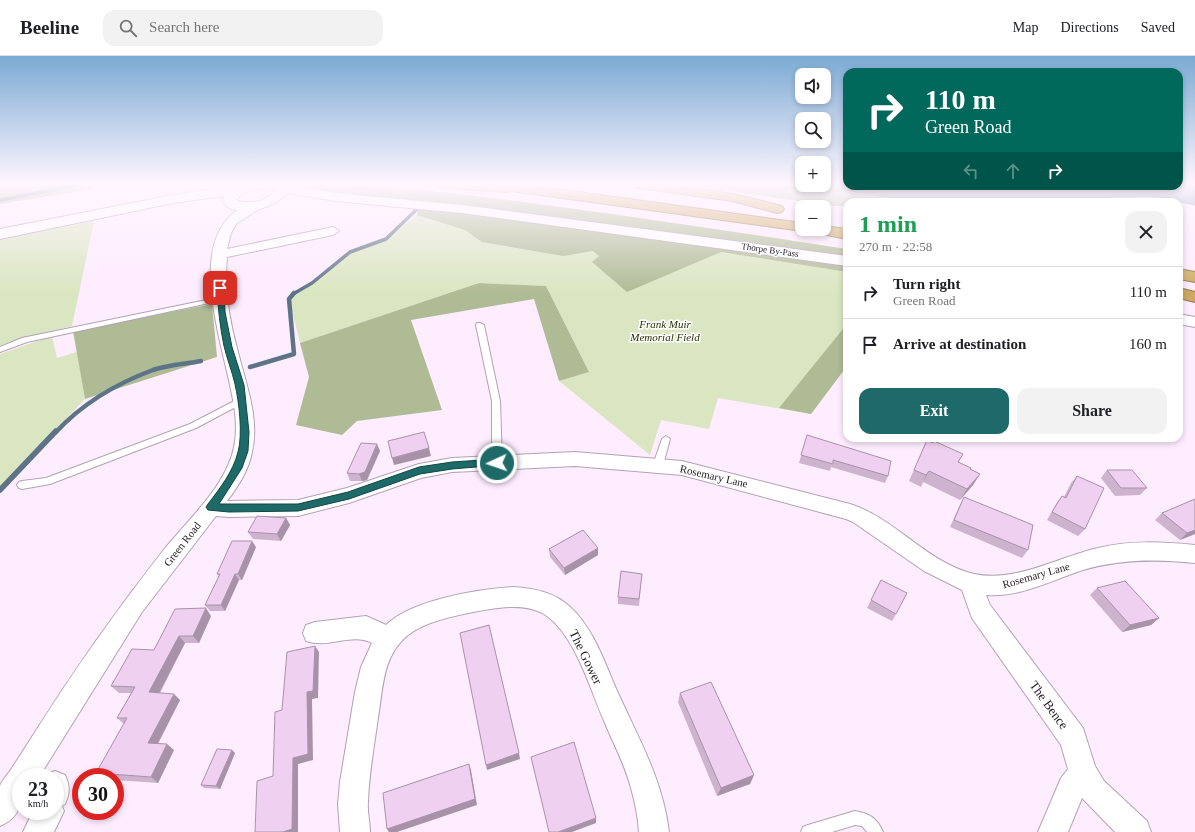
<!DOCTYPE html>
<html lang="en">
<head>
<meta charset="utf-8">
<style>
	:root { --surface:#fff; --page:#f2f2f2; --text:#202124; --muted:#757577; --line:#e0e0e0; --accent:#1d6a68 }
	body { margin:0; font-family:"Times New Roman",serif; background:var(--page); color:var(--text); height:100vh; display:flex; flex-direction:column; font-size:15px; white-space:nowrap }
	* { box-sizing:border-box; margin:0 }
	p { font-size:13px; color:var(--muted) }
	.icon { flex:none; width:22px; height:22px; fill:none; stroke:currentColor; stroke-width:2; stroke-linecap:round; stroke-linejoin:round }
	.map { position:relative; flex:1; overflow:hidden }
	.side { position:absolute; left:843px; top:142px; width:340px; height:244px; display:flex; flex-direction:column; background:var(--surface); border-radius:12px; box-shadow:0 2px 6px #0003 }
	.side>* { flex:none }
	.banner { position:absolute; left:843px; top:12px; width:340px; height:122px; border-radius:12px; box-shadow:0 2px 6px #0003; background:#00695c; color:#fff; overflow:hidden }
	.controls { position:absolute; left:795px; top:12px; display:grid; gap:8px }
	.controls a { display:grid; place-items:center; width:36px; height:36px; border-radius:8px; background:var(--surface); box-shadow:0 2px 6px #0003; font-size:20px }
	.speed { position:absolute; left:12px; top:712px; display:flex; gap:8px; font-size:20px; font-weight:700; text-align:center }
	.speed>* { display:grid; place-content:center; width:52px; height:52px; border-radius:50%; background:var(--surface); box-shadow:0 2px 6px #0003; line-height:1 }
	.speed small { font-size:10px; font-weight:400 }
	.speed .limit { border:6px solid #d22; background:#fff; color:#111 }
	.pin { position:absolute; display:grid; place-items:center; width:34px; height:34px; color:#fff; margin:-17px; border-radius:8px; box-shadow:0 2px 6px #0006 }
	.me { position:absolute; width:44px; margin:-22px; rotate:267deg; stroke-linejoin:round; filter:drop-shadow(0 0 3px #0008) }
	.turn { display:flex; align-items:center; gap:14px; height:84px; padding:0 16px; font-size:18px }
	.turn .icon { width:52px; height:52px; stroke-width:2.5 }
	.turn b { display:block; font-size:28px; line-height:34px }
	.lanes { display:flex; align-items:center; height:38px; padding:0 16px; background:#0003; justify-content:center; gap:20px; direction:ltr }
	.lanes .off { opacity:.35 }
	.round { display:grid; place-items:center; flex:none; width:42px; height:42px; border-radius:12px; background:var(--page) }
	.overview { display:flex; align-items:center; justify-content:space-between; height:68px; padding:0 16px }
	h1 { font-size:24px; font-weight:600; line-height:30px; color:#1e9e55 }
	.cta { display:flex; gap:8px; margin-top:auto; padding:8px 16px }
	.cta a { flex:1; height:46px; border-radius:12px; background:var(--accent); color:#fff; font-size:16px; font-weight:600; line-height:46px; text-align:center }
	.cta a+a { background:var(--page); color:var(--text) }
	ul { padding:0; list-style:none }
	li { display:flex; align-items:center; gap:12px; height:52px; padding:0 16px; border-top:1px solid var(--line) }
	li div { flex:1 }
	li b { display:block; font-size:15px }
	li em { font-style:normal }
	header { display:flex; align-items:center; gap:24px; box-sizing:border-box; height:56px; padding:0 20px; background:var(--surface); border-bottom:1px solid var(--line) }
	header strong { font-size:19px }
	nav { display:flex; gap:22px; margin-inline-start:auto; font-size:14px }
	.search { width:280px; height:36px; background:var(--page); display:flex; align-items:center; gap:10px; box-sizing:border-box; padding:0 14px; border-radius:12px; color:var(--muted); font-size:15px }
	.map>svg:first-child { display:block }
</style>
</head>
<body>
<header>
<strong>Beeline</strong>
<div class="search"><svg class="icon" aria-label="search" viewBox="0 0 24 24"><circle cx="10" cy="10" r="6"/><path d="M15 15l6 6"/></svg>Search here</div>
<nav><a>Map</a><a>Directions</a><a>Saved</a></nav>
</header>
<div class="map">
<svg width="1195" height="776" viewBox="0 0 1195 776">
	<rect width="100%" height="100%" fill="#feecff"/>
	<g fill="#dae6c1">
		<polygon points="428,158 721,196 847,216 847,310 811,358 718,342 709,373 661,364 650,399 559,325 589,316 546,230 479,227 300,287 289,243 350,196 386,183 417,159"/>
		<polygon points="94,165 72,270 26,281 0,291 0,184"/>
		<polygon points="52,280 57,302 77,296 85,343 0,432 0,298"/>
	</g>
	<g fill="#afbb94">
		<polygon points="0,128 99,128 92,133 0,148"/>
		<path d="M306 128C389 128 471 139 553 150 651 163 749 178 847 193V216L721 196 627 236 592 206 599 200 593 195 563 200 482 186 465 174 417 159 419 146 302 133Z"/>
		<polygon points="679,128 798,128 915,146 847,146 847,150 834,150"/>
		<polygon points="479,227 546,230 589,316 559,325 534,243 411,264 442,354 357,365 342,379 296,369 309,321 300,287"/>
		<polygon points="212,248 217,301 85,343 73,275"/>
		<polygon points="847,268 847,310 811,358 779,352"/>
	</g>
	<path fill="#779ab4" stroke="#5d7488" d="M847 128V130H1179V128H1195V149C1180 146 1165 141 1149 140 1138 140 1083 141 1076 146H920L811 129Z"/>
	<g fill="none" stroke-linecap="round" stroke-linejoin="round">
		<g stroke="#5d7488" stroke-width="3.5">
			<polyline points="0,144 83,128"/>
			<polyline points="293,238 312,227 350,196 386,183 417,153"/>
		</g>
		<g stroke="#5d7488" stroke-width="4.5">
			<polyline points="250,311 294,298 289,243 294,237"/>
			<path d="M56 376C83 347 115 328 153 314 168 309 185 308 201 305"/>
		</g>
		<polyline stroke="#5d7488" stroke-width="5.5" points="0,434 56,375"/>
		<defs>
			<g id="lane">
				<polygon points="221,241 223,242 223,244 27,286 0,296 0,291 22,282"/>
				<polygon points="477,267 480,267 484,269 500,345 502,407 500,409 494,409 492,407 492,345 476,269"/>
				<polygon points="242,341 246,344 245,346 196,372 50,428 22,433 19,432 17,429 19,426 22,425 46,422 190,368"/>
				<polygon points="666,380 670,383 663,409 661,411 655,411 653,409 662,383"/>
				<path d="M855 755C870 758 877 762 883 776H867L862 770 855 769 832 776H801L803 771 808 769Z"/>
			</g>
			<g id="street">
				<path d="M259 145 265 149 236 168 231 177 227 193 333 171 339 175 333 179 227 201C224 231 229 263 237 292 245 326 260 361 252 396 249 413 238 431 227 445L298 444 347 432 419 408 452 402 575 396 682 405 850 448C895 462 927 507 974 518 1016 527 1058 501 1098 492 1130 484 1162 486 1195 489V507C1157 503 1120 503 1083 514 1052 524 1019 542 986 539L990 549 1083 672 1095 710 1104 725 1147 765 1151 776H1115L1082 742 1068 776H1038L1061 722 1068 713 1061 689 972 562 962 534 924 515 853 466 846 463 682 419 575 410 452 416 421 422 349 447 298 460 229 461 216 460 142 556 39 721H21C21 743 24 760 0 770 0 759 0 739 0 730 2 724 9 717 12 712 18 703 24 693 30 684 72 617 117 553 166 491 187 466 217 437 229 407 236 391 237 373 235 357 229 299 171 167 259 145Z"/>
				<path d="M513 531C532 532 554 536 569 550 594 572 605 608 618 637 639 683 663 725 669 776H639C638 761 635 746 631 732 625 709 614 689 605 667 590 634 576 579 544 558 524 546 494 552 473 556 451 561 426 565 408 579 382 600 383 633 378 662 374 690 369 718 368 746 367 756 370 766 370 776H340L338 748 340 726 355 636 361 611 372 587C352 576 328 593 306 585L303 577 306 569 315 566 366 560 386 569C411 544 478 533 513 531Z"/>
				<path d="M55 715 65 719C70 730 70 737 65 748L62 750 64 755 54 776H23L33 755H55V721H44L45 719Z"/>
			</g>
			<g id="secondary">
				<path d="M244 128H282L335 137 462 149 847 200V210L462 157 335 145 287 137C276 152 235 164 223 146L224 140 173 147 0 183V173L173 139ZM257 133 273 134 274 136C265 146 249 149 236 144L243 137Z"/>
				<polygon points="1179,258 1195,261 1195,271 1179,268"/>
			</g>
			<g id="highway">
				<polygon points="437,128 521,128 802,167 802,173 808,173 802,175 511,135 506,136 444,132 439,131"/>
				<path d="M632 128C686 128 731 136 782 150L784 153 782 156 777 157 732 145 639 132 634 131Z"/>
				<polygon points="824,170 847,173 847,183 811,176 809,173 824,173"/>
				<polygon points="1179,213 1195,216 1195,226 1179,223"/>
				<polygon points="1179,232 1195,236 1195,246 1179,242"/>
			</g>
		</defs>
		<use href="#lane" stroke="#b4a2b4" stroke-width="2"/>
		<use href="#street" stroke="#b4a2b4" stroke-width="2"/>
		<use href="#secondary" stroke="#b4a2b4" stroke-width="2"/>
		<use href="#highway" stroke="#92774a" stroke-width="2"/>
		<use href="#lane" fill="#fff" fill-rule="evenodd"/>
		<use href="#street" fill="#fff" fill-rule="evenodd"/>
		<use href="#secondary" fill="#fff" fill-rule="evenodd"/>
		<use href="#highway" fill="#cfa960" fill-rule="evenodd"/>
	</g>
	<g fill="#ceb3cf">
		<polygon points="807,379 888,420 885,427 831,411 830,415 799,407"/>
		<polygon points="927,384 959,407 980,418 973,429 960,444 923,426 921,431 909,425"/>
		<polygon points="380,395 367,424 362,425 350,425 347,417"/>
		<polygon points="1107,414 1147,432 1140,439 1115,440 1101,422"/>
		<polygon points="1077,420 1085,473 1078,480 1047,464 1056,448 1062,440 1064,441 1071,427"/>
		<polygon points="964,441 1028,494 1022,502 950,471 960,449"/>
		<polygon points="1195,443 1195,478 1180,484 1155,464 1162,457"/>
		<polygon points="286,462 290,469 281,485 253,483 248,476"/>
		<polygon points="256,491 242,524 239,524 225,555 210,555 205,549 219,520 217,518"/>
		<polygon points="549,493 598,499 565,519 550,501"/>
		<polygon points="642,518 639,550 618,548 618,541"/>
		<polygon points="881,524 896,558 892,565 867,552"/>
		<polygon points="1097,532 1159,562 1151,569 1122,576 1090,539"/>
		<polygon points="211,560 199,587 185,587 160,637 180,644 158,688 174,694 158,727 115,724 115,721 102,721 96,717 124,668 117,662 131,637 119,637 111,630 154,594"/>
		<polygon points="680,637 754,719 750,728 717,740 678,646"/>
		<polygon points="235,697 220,733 204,732 201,729"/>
	</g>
	<g fill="#a892a9">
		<polygon points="377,388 380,395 367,424 362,425 359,418"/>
		<polygon points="429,392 431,400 394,409 392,402"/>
		<polygon points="929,415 923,426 921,431 926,419"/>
		<polygon points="980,418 973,429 960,444 967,433"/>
		<polygon points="286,462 290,469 281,485 277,478"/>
		<polygon points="1195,474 1195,478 1180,484 1187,477"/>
		<polygon points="252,485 256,491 242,524 238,518"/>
		<polygon points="598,492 598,499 565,519 564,512"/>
		<polygon points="235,518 239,524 225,555 221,549"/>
		<polygon points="206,552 211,560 199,587 193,580"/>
		<polygon points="1159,562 1151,569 1122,576 1130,569"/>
		<polygon points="179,580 185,587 156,643 149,636"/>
		<polygon points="315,590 319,596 318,642 312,643 313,704 298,708 298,776 283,776 293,702"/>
		<polygon points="174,638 180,644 155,693 148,687"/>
		<polygon points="167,688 174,694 158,727 151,721"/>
		<polygon points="232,694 235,697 220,733 216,730"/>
		<polygon points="519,697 520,703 487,714 486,709"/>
		<polygon points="469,708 471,714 477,749 397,776 389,776 387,773"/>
		<polygon points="754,719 750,728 717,740 721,732"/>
		<polygon points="596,762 596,767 572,776 558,776"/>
	</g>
	<g fill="#f0d0f1" stroke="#a892a9">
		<polygon points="424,376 429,392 392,402 388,385"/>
		<polygon points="807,379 891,405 888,420 833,404 833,408 801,399"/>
		<polygon points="927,384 933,387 934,385 963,398 958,406 971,412 970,413 980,418 967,433 929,415 926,419 914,414"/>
		<polygon points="361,387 377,388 365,416 359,418 347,417"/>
		<polygon points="1107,414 1132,414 1147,432 1121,432"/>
		<polygon points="1077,420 1104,432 1085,473 1052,456 1062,440 1066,442"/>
		<polygon points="964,441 1033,469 1028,494 954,464"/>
		<polygon points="1195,443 1195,474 1187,477 1162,457"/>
		<polygon points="257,460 286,462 277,478 248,476"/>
		<polygon points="583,474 598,492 564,512 549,493"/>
		<polygon points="232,485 252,485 238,518 235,518 221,549 205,549 220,518 217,518"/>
		<polygon points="621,515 642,518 639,543 618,541"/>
		<polygon points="881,524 907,537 896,558 871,544"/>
		<polygon points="1125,525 1159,562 1130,569 1097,532"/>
		<polygon points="206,552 193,580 179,580 149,636 174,638 148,687 167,688 151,721 96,717 127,662 117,662 135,631 111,630 132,593 154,594 175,553"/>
		<polygon points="489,569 519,697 486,709 460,577"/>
		<polygon points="315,590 313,635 307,636 308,698 293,702 292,773 283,776 255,776 257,725 273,720 275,656 282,654 287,596"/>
		<polygon points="711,626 754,719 721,732 680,637"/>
		<polygon points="574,686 596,762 558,776 549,776 531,701"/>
		<polygon points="217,693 232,694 216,730 201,729"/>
		<polygon points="469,708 475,743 387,773 383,737"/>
	</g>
	<linearGradient id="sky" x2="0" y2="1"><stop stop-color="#7baad3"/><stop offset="0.54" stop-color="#fff6ff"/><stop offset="1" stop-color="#fff6ff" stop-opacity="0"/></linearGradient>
	<rect width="1195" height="237" fill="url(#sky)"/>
	<path fill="#1d6a68" stroke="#134544" d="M220 230 224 232 225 256 232 291 244 329 249 376 248 395 242 412 219 448H298L348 436 419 411 452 406 497 403 501 407 500 409 452 413 420 418 349 443 298 455 229 456 208 454 206 451 208 448C220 432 233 416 238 396 243 378 239 346 235 328 232 315 227 303 224 290 220 271 218 252 217 232Z"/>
	<g text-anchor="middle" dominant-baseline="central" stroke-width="3" stroke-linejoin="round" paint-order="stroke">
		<g font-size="9" fill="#211a21" stroke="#fff">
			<text transform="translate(770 194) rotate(8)">Thorpe By-Pass</text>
		</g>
		<g font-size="11" font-style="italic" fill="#273102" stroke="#fff">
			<text x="665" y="268">Frank Muir<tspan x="665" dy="13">Memorial Field</tspan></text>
		</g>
		<g font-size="11" fill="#211a21" stroke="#fff">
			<text transform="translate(714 420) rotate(13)">Rosemary Lane</text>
			<text transform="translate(182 488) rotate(-52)">Green Road</text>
			<text transform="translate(1036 519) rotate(-16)">Rosemary Lane</text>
		</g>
		<g font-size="13" fill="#211a21" stroke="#fff">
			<text transform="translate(586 601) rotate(64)">The Gower</text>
			<text transform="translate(1049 649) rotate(54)">The Bence</text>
		</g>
	</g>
</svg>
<div class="controls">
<a><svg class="icon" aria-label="sound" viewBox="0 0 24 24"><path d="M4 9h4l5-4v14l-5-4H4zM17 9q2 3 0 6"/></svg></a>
<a><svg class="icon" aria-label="search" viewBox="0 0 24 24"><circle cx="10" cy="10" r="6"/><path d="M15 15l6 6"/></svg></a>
<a>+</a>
<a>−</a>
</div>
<div class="speed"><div>23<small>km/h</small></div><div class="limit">30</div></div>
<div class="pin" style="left:220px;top:232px;background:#d93025"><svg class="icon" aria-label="arrive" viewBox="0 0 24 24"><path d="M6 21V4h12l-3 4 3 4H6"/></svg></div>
<svg class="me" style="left:497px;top:407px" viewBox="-20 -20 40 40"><circle r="17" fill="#1d6a68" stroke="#fff" stroke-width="3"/><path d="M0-11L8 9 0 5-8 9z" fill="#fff"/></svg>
<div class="banner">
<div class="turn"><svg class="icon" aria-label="right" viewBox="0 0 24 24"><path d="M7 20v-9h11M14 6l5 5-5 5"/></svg><div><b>110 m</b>Green Road</div></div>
<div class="lanes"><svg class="icon off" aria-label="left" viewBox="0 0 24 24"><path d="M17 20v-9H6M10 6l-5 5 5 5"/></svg><svg class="icon off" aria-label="ahead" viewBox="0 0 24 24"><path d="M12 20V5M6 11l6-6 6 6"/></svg><svg class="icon" aria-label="right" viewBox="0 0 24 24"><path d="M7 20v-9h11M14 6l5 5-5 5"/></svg></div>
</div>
<section class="side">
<div class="overview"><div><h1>1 min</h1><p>270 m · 22:58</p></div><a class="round"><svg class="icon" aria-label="close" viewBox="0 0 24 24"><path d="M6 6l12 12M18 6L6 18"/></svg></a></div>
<ul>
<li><svg class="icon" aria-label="right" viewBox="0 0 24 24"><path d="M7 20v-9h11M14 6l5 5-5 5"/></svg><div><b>Turn right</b><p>Green Road</p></div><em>110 m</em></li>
<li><svg class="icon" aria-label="arrive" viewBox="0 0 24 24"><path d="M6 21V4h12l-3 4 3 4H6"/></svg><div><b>Arrive at destination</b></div><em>160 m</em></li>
</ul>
<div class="cta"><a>Exit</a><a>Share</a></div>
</section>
</div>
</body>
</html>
